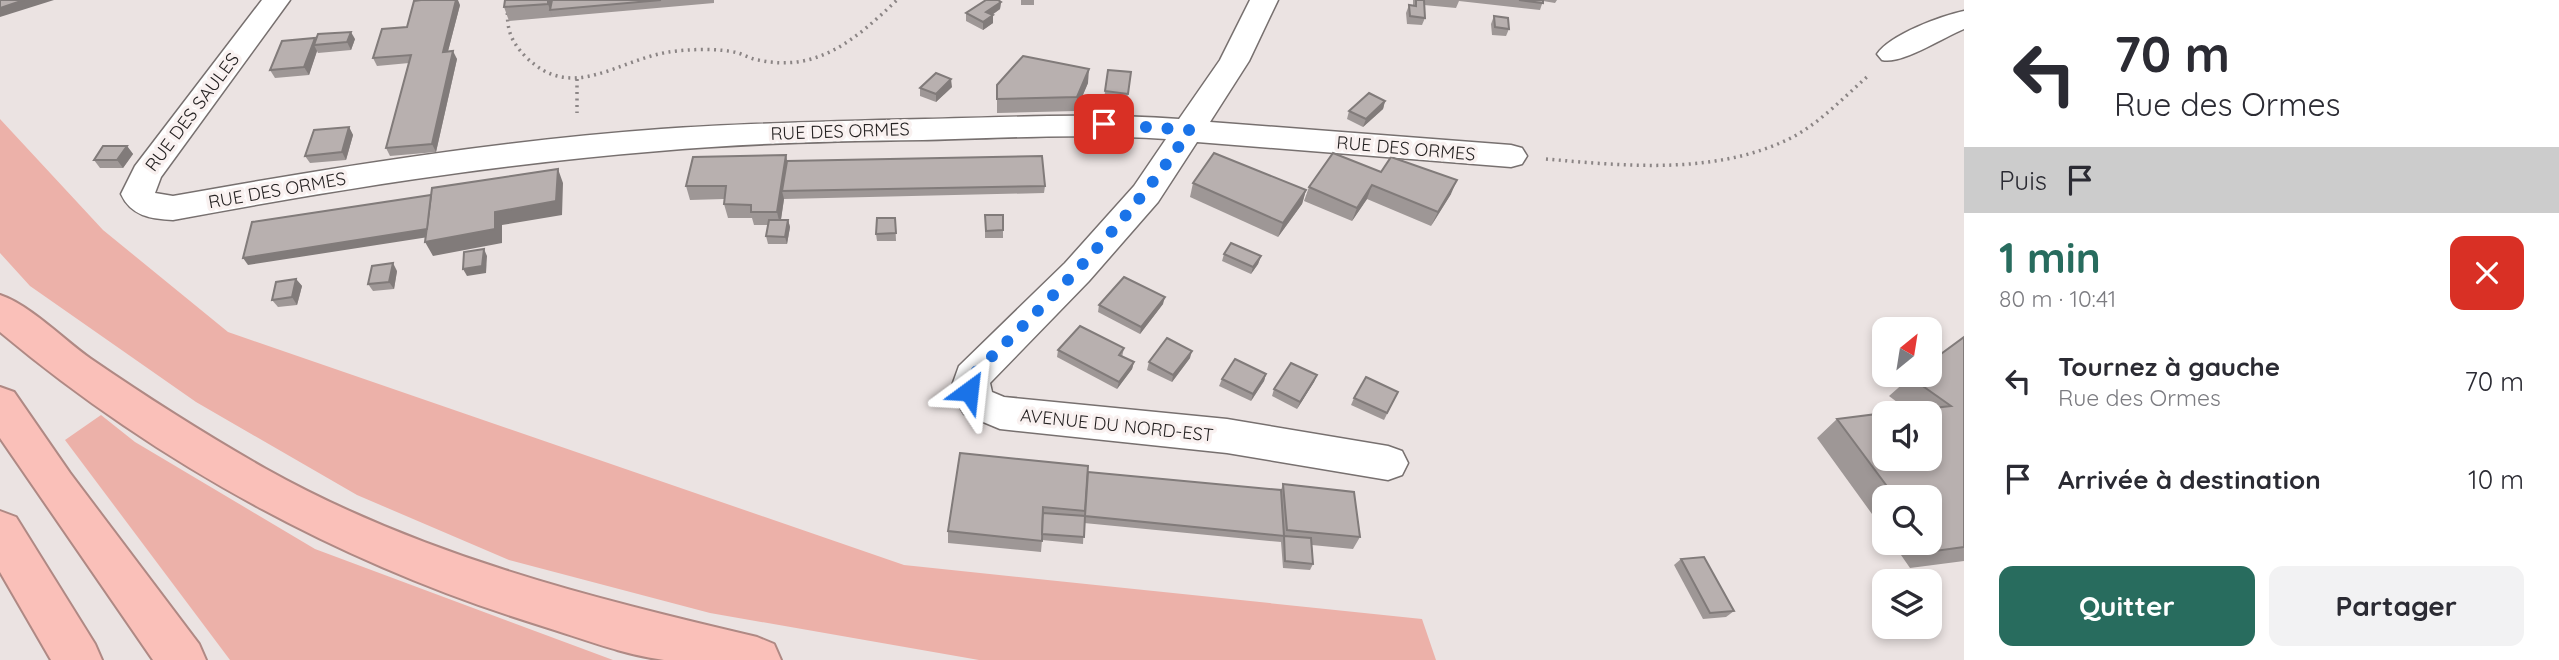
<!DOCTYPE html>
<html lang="fr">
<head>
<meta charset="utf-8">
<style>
	:root { --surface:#fff; --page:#f2f2f3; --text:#2b2b33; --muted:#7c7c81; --accent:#286c5e }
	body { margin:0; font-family:Quicksand,sans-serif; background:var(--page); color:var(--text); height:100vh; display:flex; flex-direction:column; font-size:26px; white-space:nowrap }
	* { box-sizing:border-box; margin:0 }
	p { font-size:23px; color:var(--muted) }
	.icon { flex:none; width:38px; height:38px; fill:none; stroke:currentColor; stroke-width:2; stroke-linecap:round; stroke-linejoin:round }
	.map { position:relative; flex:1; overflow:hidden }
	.details { display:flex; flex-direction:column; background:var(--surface); width:595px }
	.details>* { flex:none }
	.banner { background:#fff; color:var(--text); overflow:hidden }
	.needle { width:46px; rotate:30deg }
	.fabs { position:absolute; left:1872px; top:317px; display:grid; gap:14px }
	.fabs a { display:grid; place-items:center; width:70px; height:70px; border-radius:14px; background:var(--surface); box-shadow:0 4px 10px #0003; font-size:35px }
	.pin { position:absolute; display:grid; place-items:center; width:60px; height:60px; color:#fff; margin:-30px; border-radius:14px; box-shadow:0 4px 10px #0006 }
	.me { position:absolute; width:77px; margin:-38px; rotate:30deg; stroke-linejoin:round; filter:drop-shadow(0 0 5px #0008) }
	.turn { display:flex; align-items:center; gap:24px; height:147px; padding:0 35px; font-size:32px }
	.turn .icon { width:91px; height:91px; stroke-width:2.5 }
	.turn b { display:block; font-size:49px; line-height:60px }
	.then { display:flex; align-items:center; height:66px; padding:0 35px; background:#0003; gap:14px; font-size:26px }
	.round { display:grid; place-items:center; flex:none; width:74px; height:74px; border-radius:14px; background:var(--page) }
	.head { display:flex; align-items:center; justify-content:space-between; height:119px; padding:0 35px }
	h1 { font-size:42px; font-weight:700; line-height:52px; color:var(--accent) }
	.action { display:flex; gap:14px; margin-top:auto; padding:14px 35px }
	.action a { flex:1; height:80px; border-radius:14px; background:var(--accent); color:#fff; font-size:28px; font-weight:700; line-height:80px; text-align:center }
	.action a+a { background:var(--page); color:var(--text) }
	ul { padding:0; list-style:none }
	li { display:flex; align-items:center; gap:21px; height:98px; padding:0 35px }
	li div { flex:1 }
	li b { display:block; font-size:26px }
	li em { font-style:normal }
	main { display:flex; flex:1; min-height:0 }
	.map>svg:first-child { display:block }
</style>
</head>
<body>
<main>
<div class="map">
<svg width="1964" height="660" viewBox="0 0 1964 660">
	<rect width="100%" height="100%" fill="#ebe3e2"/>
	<g fill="#ecb1a9">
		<polygon points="0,119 103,230 228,332 904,565 1422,619 1436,660 979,660 710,613 509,560 357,495 196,402 30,286 0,253"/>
		<polygon points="101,415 135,442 315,549 613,660 230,660 65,440"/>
	</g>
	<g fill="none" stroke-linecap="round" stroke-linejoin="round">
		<defs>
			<g id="street">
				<path d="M262 0H290L161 177 155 193 173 196C334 167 497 141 661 129 749 123 837 121 925 119 1010 117 1095 113 1179 119L1220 60 1250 0H1278L1249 61 1210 122 1511 145 1522 148 1527 156 1522 164 1511 167 1197 142 1158 202 1089 281 990 383 992 392 1004 397 1227 419 1388 446 1402 451 1408 463 1402 475 1388 480 1227 453 1000 429 964 414 950 391 959 366 1065 263 1134 186 1166 139C1085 133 1004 138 923 140 835 141 747 143 659 151 496 164 334 190 173 220 151 219 131 216 121 194L135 166Z"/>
				<path d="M1964 11V29C1942 38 1901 65 1882 60L1877 54C1891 34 1941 16 1964 11Z"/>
			</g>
			<g id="highway">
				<path d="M0 295C30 305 64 340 91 359 148 398 206 435 266 469 420 555 587 597 757 637L774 644 781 660C743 660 702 660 664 660 624 655 581 638 542 626 344 565 159 465 0 332Z"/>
				<polygon points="0,387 14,392 70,473 199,644 206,660 153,660 0,438"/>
				<polygon points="0,511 16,517 95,644 102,660 51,660 0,572"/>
			</g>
		</defs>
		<use href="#street" stroke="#77706f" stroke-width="3"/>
		<use href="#highway" stroke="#af8984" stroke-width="4"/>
		<g stroke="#8b8585" stroke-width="3.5" stroke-dasharray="2 4.5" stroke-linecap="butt">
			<path d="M508 0C506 25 508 39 526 57 572 103 617 60 669 52 688 49 720 48 738 53 745 55 751 59 758 60 818 73 856 39 897 0"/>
			<polyline points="577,79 577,113"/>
			<path d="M1546 159C1626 166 1714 175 1789 139 1819 124 1843 98 1868 76"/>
		</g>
		<use href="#street" fill="#fff" fill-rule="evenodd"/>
		<use href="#highway" fill="#fac0b9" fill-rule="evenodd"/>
	</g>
	<g fill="#9e9796">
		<polygon points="505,0 714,0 714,3 509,21 504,7"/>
		<rect x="1021" y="0" width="13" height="5"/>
		<polygon points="1413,0 1557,0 1555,3 1543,1 1540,10 1459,1 1456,8 1424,5 1425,18 1422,25 1407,24 1406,13 1409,5 1413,6"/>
		<polygon points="1001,2 1000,9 992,15 993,23 983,30 966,21 966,13"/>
		<polygon points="460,5 448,51 457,59 436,152 390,156 386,148 409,63 377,66 373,58 407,27"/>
		<polygon points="1494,16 1509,29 1506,36 1492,35 1491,24"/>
		<polygon points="315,38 316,40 355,39 351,50 318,53 317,51 309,75 275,78 270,70"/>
		<polygon points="1108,70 1131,72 1127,101 1104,99"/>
		<polygon points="1088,83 1076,111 997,113 997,85"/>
		<polygon points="952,87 936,102 920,96 920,88"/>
		<polygon points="1385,101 1383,109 1363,127 1347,119 1349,111"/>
		<polygon points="349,127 353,135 346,160 310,163 305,156"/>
		<polygon points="127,146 133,154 123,168 100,168 94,160"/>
		<polygon points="786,155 787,161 1045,186 1044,193 784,199 781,220 788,220 790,227 787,244 768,244 766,236 768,225 754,225 752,218 728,218 724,204 724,199 690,200 686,186"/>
		<polygon points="1381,172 1451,194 1431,226 1367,199 1352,221 1304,201 1309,187"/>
		<polygon points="1193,183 1306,190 1302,204 1278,237 1190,197"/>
		<polygon points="985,215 1003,230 1003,238 985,238"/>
		<polygon points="895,218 896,241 877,241 876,234"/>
		<polygon points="1224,254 1261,256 1258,264 1251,274 1222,261"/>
		<polygon points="397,271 394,289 373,291 368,284"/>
		<polygon points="296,279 302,286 297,305 278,307 272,300"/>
		<polygon points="1163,304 1140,334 1098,312 1099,305"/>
		<polygon points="1964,337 1964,561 1910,568 1892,542 1930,542 1930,497 1885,497 1885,532 1817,438 1837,419 1909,411 1889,396 1914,374"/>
		<polygon points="1124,348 1122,357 1134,362 1132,369 1117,389 1057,357 1058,350"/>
		<polygon points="1190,358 1172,382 1147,370 1149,362"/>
		<polygon points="1266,374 1264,381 1251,401 1219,386 1222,379"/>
		<polygon points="1317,375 1314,382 1297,409 1272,396 1274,389"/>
		<polygon points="1398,392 1384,420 1351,405 1354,398"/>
		<polygon points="1088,472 1281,490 1283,484 1360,537 1353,549 1312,545 1313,564 1310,570 1283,568 1281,542 1084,523 1083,544 1042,540 1041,552 948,543 948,531"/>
		<polygon points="1681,559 1734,611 1726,617 1703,619 1674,565"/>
	</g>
	<g fill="#817b7a">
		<polygon points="24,0 54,0 0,17 0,8"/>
		<polygon points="456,0 458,0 460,5 446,59 443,52"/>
		<polygon points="548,0 556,0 550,10 553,18 548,4"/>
		<polygon points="1001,2 1000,9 986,19 986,12"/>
		<polygon points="993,15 993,23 983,30 983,22"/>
		<polygon points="351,32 355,39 351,50 347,42"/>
		<polygon points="315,38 318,45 314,45 317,51 309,75 304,67"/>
		<polygon points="453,51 457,59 436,152 432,144"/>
		<polygon points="1089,69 1088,83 1076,111 1077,97"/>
		<polygon points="951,79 952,87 936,102 936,94"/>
		<polygon points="1385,101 1383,109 1363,127 1366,119"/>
		<polygon points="349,127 353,135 346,160 342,152"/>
		<polygon points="127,146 133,154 123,168 117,160"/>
		<polygon points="786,155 788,168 782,191 784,199 780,225 777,212"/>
		<polygon points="558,169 563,183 562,215 502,225 502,243 433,256 425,242 495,212"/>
		<polygon points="1457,180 1451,194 1431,226 1438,212"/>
		<polygon points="1372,185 1367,199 1352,221 1357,208"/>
		<polygon points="1306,190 1302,204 1278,237 1283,223"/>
		<polygon points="788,220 790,227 787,244 785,237"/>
		<polygon points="431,228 435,236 248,265 243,258"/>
		<polygon points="484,249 487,256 486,273 467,276 463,269"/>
		<polygon points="1261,256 1258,264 1251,274 1253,267"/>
		<polygon points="393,263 397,271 394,289 389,282"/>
		<polygon points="296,279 302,286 297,305 292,297"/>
		<polygon points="1165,297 1163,304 1140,334 1141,327"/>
		<polygon points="1192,351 1190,358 1172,382 1173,375"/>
		<polygon points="1134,362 1132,369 1117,389 1119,382"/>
		<polygon points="1266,374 1264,381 1251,401 1253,394"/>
		<polygon points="1317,375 1314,382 1297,409 1300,402"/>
	</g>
	<g fill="#b8b0af" stroke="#817b7a" stroke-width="2">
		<polygon points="0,0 24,0 0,8"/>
		<polygon points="421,0 456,0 443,52 453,51 432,144 386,148 411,55 373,58 382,29 407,27 414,1"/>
		<polygon points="505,0 548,0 548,4 504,7"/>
		<polygon points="552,0 661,0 550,10"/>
		<polygon points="986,0 998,0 1001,2 986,12 993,15 983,22 966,13"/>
		<polygon points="1416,0 1424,0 1425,18 1410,16 1409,5 1416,6"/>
		<polygon points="1519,0 1543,0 1543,3"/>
		<polygon points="1494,16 1508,18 1509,29 1495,27"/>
		<polygon points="351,32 347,42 314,45 318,34"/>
		<polygon points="315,38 304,67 270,70 282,41"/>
		<polygon points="1023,56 1089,69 1077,97 997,99 997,85"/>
		<polygon points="1108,70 1131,72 1128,94 1105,91"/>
		<polygon points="936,73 951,79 936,94 920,88"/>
		<polygon points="1369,93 1385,101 1366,119 1349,111"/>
		<polygon points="349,127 342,152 305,156 314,130"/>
		<polygon points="103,146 127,146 117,160 94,160"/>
		<polygon points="1214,153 1306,190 1283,223 1193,183"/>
		<polygon points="1333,153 1381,172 1391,157 1457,180 1438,212 1372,185 1357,208 1309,187"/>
		<polygon points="786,155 777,212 751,212 751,205 724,204 726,186 686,186 693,157"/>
		<polygon points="1042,156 1045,186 782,191 787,161"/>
		<polygon points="558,169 556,201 495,212 495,229 425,242 432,188"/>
		<polygon points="431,195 427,229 243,258 252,222"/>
		<polygon points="985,215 1003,215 1003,230 986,231"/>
		<polygon points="877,218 895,218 896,233 876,234"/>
		<polygon points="769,220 788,220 785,237 766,236"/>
		<polygon points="1231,243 1261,256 1253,267 1224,254"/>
		<polygon points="484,249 482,266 463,269 464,252"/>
		<polygon points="393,263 389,282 368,284 372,266"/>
		<polygon points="1124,277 1165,297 1141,327 1099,305"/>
		<polygon points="296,279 292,297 272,300 276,282"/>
		<polygon points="1080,326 1124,348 1119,355 1134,362 1119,382 1058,350"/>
		<polygon points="1964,337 1964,547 1935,551 1929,542 1930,542 1930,497 1895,497 1837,419 1885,413 1885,458 1930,458 1930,413 1889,413 1951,406 1910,377 1914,374 1930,374 1930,362"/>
		<polygon points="1167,338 1192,351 1173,375 1149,362"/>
		<polygon points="1235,359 1266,374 1253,394 1222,379"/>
		<polygon points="1291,363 1317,375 1300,402 1274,389"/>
		<polygon points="1366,377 1398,392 1387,413 1354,398"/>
		<polygon points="960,453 1088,466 1085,511 1043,507 1042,541 948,531"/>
		<polygon points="1088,472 1281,490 1284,536 1085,516"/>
		<polygon points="1283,484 1354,492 1360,537 1287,530"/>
		<polygon points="1043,513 1085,516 1084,537 1042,534"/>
		<polygon points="1284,536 1311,538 1313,564 1285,561"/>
		<polygon points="1704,557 1734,611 1710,613 1681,559"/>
	</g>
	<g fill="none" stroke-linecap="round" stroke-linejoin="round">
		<path stroke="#1a73e8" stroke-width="12" stroke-dasharray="0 21.6" d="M969 391 972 376 979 369C1056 294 1130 220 1190 130L1104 124"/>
	</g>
	<g text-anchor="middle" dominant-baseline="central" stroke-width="7" stroke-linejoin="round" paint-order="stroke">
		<g font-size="18" fill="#252222" stroke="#f9f1f0">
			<text transform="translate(192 112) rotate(-53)">RUE DES SAULES</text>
			<text transform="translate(840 131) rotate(-2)">RUE DES ORMES</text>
			<text transform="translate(1406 148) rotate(5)">RUE DES ORMES</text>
			<text transform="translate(277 190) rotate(-10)">RUE DES ORMES</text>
			<text transform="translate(1117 425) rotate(6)">AVENUE DU NORD-EST</text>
		</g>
	</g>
</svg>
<div class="fabs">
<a><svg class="needle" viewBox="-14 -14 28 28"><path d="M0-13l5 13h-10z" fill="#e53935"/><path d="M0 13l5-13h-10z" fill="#7c7c81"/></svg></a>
<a><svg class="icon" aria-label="sound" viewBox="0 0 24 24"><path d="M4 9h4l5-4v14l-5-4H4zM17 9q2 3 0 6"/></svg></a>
<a><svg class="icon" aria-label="search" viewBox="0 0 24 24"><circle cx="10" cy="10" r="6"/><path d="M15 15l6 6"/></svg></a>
<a><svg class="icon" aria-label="layers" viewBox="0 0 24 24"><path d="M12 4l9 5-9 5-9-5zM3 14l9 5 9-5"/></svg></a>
</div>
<div class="pin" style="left:1104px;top:124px;background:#d93025"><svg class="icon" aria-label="arrive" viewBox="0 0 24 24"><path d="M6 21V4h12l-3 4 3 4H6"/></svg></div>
<svg class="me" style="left:969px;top:391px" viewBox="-20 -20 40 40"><path d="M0-17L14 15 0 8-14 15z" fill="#1a73e8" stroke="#fff" stroke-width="4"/></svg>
</div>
<section class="details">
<div class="banner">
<div class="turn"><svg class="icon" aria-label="left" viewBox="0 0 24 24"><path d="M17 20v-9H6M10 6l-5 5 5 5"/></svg><div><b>70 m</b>Rue des Ormes</div></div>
<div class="then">Puis<svg class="icon" aria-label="arrive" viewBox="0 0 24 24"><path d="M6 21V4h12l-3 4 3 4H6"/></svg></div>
</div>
<div class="head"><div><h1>1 min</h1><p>80 m · 10:41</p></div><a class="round" style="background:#d93025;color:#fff"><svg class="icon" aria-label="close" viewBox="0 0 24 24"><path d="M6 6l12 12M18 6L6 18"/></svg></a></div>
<ul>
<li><svg class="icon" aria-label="left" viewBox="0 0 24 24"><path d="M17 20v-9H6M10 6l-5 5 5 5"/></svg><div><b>Tournez à gauche</b><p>Rue des Ormes</p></div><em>70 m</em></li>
<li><svg class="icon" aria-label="arrive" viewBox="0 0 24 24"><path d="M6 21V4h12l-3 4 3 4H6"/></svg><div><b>Arrivée à destination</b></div><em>10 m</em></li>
</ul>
<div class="action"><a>Quitter</a><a>Partager</a></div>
</section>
</main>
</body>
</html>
